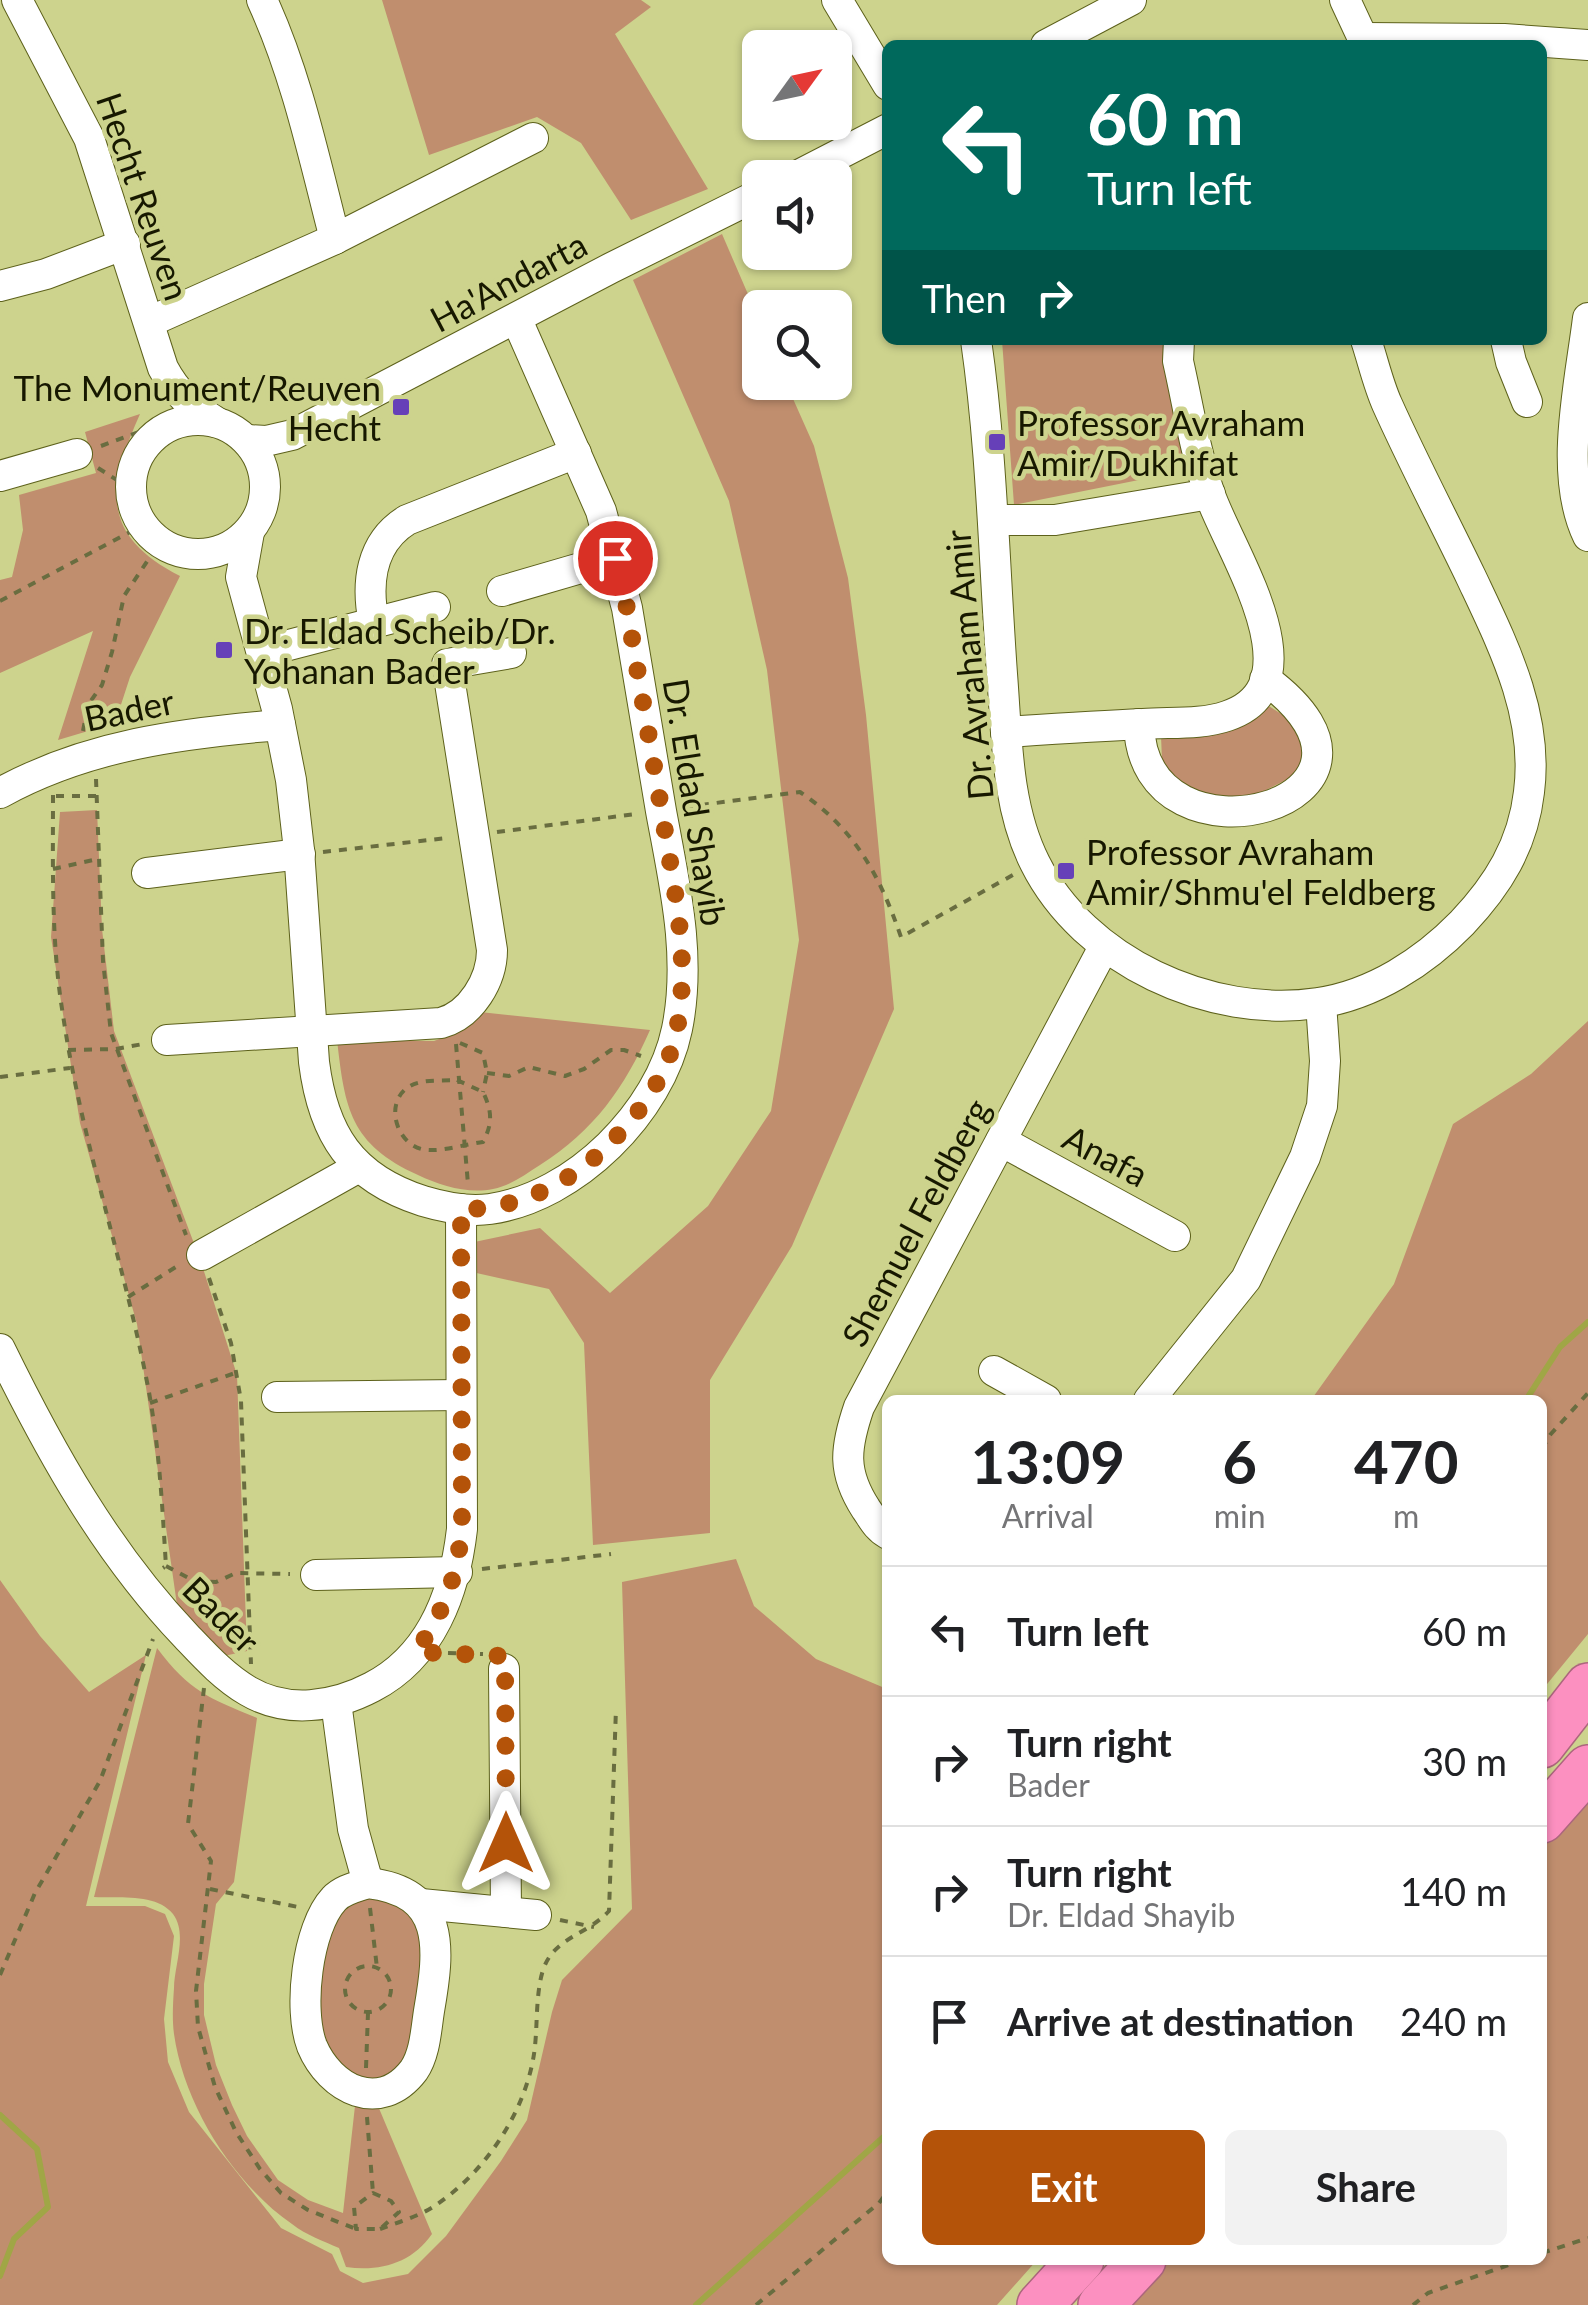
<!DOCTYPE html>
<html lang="en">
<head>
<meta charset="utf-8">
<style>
	:root { --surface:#fff; --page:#f2f2f2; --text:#202124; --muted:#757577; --line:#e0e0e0; --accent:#b45309 }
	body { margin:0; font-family:Lato,sans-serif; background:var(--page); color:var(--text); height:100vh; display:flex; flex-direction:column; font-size:38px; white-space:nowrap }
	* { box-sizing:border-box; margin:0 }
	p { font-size:32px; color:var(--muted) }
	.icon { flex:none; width:55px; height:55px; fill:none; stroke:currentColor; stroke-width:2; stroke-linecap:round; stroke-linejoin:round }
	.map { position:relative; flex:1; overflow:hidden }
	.drawer { position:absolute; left:882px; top:1395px; width:665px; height:870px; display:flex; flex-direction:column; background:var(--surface); border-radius:15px; box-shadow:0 2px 8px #0004 }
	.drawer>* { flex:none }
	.banner { position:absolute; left:882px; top:40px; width:665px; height:305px; border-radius:15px; box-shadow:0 2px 8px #0004; background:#00695c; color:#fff; overflow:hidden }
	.needle { width:65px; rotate:57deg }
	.controls { position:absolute; left:742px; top:30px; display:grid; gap:20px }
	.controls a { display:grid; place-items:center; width:110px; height:110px; border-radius:15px; background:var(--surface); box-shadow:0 2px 8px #0004; font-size:50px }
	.pin { position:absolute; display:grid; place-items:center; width:85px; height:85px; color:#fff; margin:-42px; border:5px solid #fff; border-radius:50%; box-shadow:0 2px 10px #0007 }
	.me { position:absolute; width:110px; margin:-55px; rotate:0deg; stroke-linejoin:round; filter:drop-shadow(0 0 8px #0008) }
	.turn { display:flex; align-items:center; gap:35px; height:210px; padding:0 40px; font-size:45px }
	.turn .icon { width:130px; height:130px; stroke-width:2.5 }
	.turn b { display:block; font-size:70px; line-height:85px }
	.then { display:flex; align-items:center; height:95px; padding:0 40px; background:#0003; gap:20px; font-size:38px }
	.eta { display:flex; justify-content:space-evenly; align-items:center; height:170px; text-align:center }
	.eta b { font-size:60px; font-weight:700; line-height:70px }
	.primary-button { display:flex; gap:20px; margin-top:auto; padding:20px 40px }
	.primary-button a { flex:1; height:115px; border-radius:15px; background:var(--accent); color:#fff; font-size:40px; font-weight:700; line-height:115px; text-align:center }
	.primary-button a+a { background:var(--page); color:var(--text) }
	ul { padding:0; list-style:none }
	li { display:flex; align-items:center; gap:30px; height:130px; padding:0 40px; border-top:2px solid var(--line) }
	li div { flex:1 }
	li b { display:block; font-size:38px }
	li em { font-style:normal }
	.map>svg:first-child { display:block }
</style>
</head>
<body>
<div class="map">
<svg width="1588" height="2305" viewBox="0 0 1588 2305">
	<rect width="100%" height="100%" fill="#cdd38d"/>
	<g fill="#c08e6e">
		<polygon points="382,0 641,0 651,7 615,34 708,189 631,220 581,143 537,117 429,155"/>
		<polygon points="722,234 760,322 760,382 786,383 814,446 848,578 866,715 894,1009 792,1246 710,1380 710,1533 593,1545 584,1343 549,1289 463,1270 460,1245 540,1228 610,1293 708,1206 771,1111 799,940 767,670 729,501 633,280"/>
		<polygon points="1002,340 1164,340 1169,392 1189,470 1014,505"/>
		<path d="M140 414C107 488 100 535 180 576L130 677 115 723 58 740 93 631 0 673V580L12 577 23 530 19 495 96 473 85 432Z"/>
		<path d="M1264 703 1289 719 1301 743 1304 759 1296 775 1244 801 1203 795 1175 781 1162 760 1161 736C1195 733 1247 739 1264 703Z"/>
		<polygon points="97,810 102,929 114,1031 201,1262 237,1375 247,1651 219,1657 178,1612 137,1324 80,1123 51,937 60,812"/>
		<path d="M480 1012 650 1030C625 1087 594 1131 540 1165 524 1175 512 1185 493 1189 468 1194 441 1186 418 1175 350 1144 345 1109 337 1040L434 1041 464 1030Z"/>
		<polygon points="1588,1021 1588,1634 1543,1689 1542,1400 1311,1400 1394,1284 1453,1124 1531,1074"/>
		<polygon points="736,1559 754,1606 816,1659 887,1689 888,2260 1037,2260 997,2305 0,2305 0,1580 40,1636 89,1692 146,1655 86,1906 145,1906 165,1914 174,1936 164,2019 168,2062 189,2112 281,2228 332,2254 340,2271 363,2283 408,2274 446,2236 501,2161 527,2120 552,2012 562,1980 632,1909 622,1582"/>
		<path d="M157 1648C190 1692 209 1698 257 1718L234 1882 216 1904 204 1984V2015L216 2065 232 2105 247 2136 278 2180 308 2200 343 2213 355 2106H378L432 2234C412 2263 380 2272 346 2267L339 2248C323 2241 306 2235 292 2224 233 2183 184 2105 174 2034 172 2019 173 2003 174 1988 174 1966 188 1934 173 1914 157 1893 118 1898 94 1897Z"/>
		<polygon points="1588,1792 1588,2305 1130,2305 1170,2260 1542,2260 1543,1845"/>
		<polygon points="369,1892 414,1909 427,1950 407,2065 378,2084 339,2073 315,2013 315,1987 341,1904"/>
	</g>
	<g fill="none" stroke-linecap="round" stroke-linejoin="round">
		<g stroke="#a0a646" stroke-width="6">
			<polyline points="1526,1400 1560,1347 1588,1322"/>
			<polyline points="0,2115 37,2149 48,2207 14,2239 0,2276"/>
			<polyline points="696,2305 888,2133"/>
		</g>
		<defs>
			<g id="minor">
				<path d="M17 0 89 138 163 368C177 394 191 406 216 422"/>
				<path d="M262 0C297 76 314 158 335 239"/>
				<polyline points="837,0 888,85"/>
				<polyline points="1345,0 1366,45"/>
				<polyline points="1364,38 1504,39 1588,45"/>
				<polyline points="1046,45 1131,0"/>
				<polyline points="793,178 888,129"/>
				<polyline points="0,286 46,274 125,244"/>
				<path d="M1588 318C1580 384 1558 474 1588 536"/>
				<polyline points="149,322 335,239 533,138"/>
				<path d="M976 340C992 451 994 562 1002 674 1007 736 1006 806 1035 863 1084 961 1210 1019 1318 1003 1373 995 1424 962 1462 923 1498 885 1523 845 1529 792 1539 715 1503 645 1471 577 1443 519 1413 462 1387 404 1378 384 1373 361 1366 340"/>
				<polyline points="1506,340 1511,362 1527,402"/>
				<circle cx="198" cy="487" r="67"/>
				<polyline points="247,440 266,441 292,435 611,268 760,194"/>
				<polyline points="0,476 77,454"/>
				<polyline points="994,520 1055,520 1210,494"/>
				<path d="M249 532 241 577 277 709 291 780 299 850 314 1062C323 1134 351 1178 423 1201 443 1207 469 1212 490 1209 575 1197 660 1112 677 1029 692 956 674 882 661 811 650 743 638 676 627 608L601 511 517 320"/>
				<polyline points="502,591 615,558"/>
				<path d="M374 623C366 584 370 543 407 520L576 453"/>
				<polyline points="262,652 435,607"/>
				<path d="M1139 724C1142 881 1433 802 1265 679"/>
				<path d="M1006 732C1052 729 1098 726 1143 724 1170 722 1201 725 1227 716 1321 685 1229 550 1210 495 1195 452 1188 405 1178 361L1179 340"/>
				<path d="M0 793C87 745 182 733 280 725"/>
				<polyline points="147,873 300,854"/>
				<path d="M167 1040 441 1023C471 1015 492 980 492 950L447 664 511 653"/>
				<polyline points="1001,1141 1175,1236"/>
				<polyline points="202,1255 359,1167"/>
				<path d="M0 1349C51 1453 106 1552 186 1636 205 1656 224 1677 248 1691 287 1714 334 1707 372 1687 432 1656 455 1591 462 1529L461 1209"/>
				<polyline points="994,1371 1046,1400"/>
				<polyline points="277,1397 461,1395"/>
				<polyline points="1149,1400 1246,1279 1305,1157 1322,1106 1325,1061 1321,1003"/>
				<path d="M888 1534C877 1528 873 1519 866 1509 842 1472 845 1448 859 1407L1104 947"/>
				<polyline points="316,1575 457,1572"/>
				<polyline points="504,1669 506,1912"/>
				<polyline points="336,1702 353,1829 368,1883"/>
				<path d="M368 1883C446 1892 440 1948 429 2011 426 2030 425 2054 414 2070 380 2115 330 2089 312 2046 298 2010 307 1928 334 1899 342 1890 356 1887 368 1883Z"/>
				<polyline points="421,1904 536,1915"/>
			</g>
			<g id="highway">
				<polyline points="1542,1745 1588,1686"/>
				<polyline points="1542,1820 1588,1768"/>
				<polyline points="1040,2305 1081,2260"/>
				<polyline points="1101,2305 1143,2260"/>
			</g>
		</defs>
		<use href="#minor" stroke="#5d611b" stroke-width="32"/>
		<use href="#highway" stroke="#ac667d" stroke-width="48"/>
		<g stroke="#696d40" stroke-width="4" stroke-dasharray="8 8" stroke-linecap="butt">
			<polyline points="101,446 158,425"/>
			<polyline points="98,468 131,489"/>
			<polyline points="0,601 143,525"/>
			<polyline points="83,731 88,705 102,685 112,652 124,596 160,542"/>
			<polyline points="96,779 103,961 111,1033 186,1235"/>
			<path d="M53 795C53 868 51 943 63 1015 81 1138 122 1256 146 1377 159 1439 162 1503 166 1566L163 1568"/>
			<polyline points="56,796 96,796"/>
			<path d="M685 807 800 792C855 829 880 876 901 937L1013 875"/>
			<polyline points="497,832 636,814"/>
			<polyline points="323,852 447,838"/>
			<polyline points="53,869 98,859"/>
			<polyline points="460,1043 483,1053 487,1073 483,1092"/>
			<polyline points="456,1044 468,1184"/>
			<polyline points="68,1050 116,1049 143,1044"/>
			<polyline points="487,1073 509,1076 529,1067 565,1076 584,1069 611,1050 624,1050 641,1056"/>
			<polyline points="0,1077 70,1068"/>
			<path d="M457 1080 483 1092C492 1111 493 1123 483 1142 466 1144 445 1151 428 1150 397 1149 382 1102 410 1086 422 1079 442 1081 457 1080Z"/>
			<polyline points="209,1278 231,1343 241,1401 251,1664"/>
			<polyline points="128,1297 179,1265"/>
			<polyline points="150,1403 238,1372"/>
			<polyline points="1542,1449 1550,1435 1588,1393"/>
			<polyline points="166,1566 194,1581 216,1582 236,1573 290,1574"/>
			<polyline points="482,1569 611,1554"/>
			<polyline points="448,1653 483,1654"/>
			<polyline points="204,1688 188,1824 211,1861 196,1991 198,2027 215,2087 236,2132 260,2169 281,2193 308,2210 356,2229"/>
			<polyline points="210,1889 298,1907"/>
			<polyline points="370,1908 377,1968"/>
			<polyline points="560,1920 594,1927"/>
			<circle cx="368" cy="1989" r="23"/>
			<polyline points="0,1975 35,1893 100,1781 153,1639"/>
			<polyline points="366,2068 368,2013"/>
			<polyline points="367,2117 373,2193"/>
			<polygon points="373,2193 391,2201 399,2212 380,2229 356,2229 354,2207"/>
			<path d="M380 2229C399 2222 420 2216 436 2205 485 2172 525 2113 534 2054 538 2028 535 1996 543 1970 554 1937 586 1936 609 1911L616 1708"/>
			<polyline points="1542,2253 1588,2238"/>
			<polyline points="756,2305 879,2203 888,2191"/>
			<polyline points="1413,2305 1428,2293 1523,2260"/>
		</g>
		<use href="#minor" stroke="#fff" stroke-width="30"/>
		<use href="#highway" stroke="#fc90c0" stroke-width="45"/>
	</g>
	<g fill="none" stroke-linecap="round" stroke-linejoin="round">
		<path stroke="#b45309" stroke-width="18" stroke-dasharray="0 32.4" d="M506 1843 505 1656 416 1652C445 1609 456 1580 462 1529L461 1209C514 1210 565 1186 604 1149 639 1115 667 1078 677 1029 690 960 675 893 664 825 652 753 639 681 627 608L615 558"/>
	</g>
	<g fill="#6640b8" stroke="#cdd38d" stroke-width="4">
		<rect x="391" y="397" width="20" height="20" rx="5"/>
		<rect x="987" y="432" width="20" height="20" rx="5"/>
		<rect x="214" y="640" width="20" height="20" rx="5"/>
		<rect x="1056" y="861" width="20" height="20" rx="5"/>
	</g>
	<g text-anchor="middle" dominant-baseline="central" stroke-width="9" stroke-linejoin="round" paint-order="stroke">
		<g font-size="35" fill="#171800" stroke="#cdd38d">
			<text transform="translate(144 196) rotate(71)">Hecht Reuven</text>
			<text transform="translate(508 281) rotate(-28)">Ha'Andarta</text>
			<text transform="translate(968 665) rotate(-95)">Dr. Avraham Amir</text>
			<text transform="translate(129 709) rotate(-12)">Bader</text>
			<text transform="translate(696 802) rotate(81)">Dr. Eldad Shayib</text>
			<text transform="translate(1106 1155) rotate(28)">Anafa</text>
			<text transform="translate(915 1222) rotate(-62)">Shemuel Feldberg</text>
			<text transform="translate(222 1614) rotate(45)">Bader</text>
		</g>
		<g font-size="35" fill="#171800" stroke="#cdd38d" text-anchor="start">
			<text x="381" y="387" text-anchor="end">The Monument/Reuven<tspan x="381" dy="40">Hecht</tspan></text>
			<text x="1017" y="422">Professor Avraham<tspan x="1017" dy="40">Amir/Dukhifat</tspan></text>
			<text x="244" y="630">Dr. Eldad Scheib/Dr.<tspan x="244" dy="40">Yohanan Bader</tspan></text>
			<text x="1086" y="851">Professor Avraham<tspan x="1086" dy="40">Amir/Shmu'el Feldberg</tspan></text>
		</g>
	</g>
</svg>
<div class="controls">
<a><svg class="needle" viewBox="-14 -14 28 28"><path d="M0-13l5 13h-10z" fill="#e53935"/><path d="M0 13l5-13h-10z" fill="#757577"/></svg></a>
<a><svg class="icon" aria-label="sound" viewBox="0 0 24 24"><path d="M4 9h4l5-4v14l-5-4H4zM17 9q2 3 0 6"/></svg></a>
<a><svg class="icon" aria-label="search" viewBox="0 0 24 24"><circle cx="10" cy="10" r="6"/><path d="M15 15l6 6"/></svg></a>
</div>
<div class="pin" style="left:615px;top:558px;background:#d93025"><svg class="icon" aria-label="arrive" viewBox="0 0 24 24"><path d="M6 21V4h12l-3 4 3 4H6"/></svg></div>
<svg class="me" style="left:506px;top:1843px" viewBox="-20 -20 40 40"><path d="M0-17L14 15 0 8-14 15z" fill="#b45309" stroke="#fff" stroke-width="4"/></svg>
<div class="banner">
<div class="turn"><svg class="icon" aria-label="left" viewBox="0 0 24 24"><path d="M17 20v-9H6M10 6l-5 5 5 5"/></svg><div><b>60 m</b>Turn left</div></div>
<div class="then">Then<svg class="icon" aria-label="right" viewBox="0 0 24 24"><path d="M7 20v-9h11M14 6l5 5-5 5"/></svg></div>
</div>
<section class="drawer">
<div class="eta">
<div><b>13:09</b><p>Arrival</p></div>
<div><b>6</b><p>min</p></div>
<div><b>470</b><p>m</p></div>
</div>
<ul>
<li><svg class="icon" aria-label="left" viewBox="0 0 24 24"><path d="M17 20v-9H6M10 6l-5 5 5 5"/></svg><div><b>Turn left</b></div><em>60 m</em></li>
<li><svg class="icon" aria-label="right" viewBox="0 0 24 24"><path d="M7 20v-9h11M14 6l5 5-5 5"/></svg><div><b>Turn right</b><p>Bader</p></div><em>30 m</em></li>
<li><svg class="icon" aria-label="right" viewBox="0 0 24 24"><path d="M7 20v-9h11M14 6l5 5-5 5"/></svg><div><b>Turn right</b><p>Dr. Eldad Shayib</p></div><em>140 m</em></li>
<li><svg class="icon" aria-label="arrive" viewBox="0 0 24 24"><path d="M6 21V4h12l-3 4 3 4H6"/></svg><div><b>Arrive at destination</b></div><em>240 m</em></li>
</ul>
<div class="primary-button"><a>Exit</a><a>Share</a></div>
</section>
</div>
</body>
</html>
